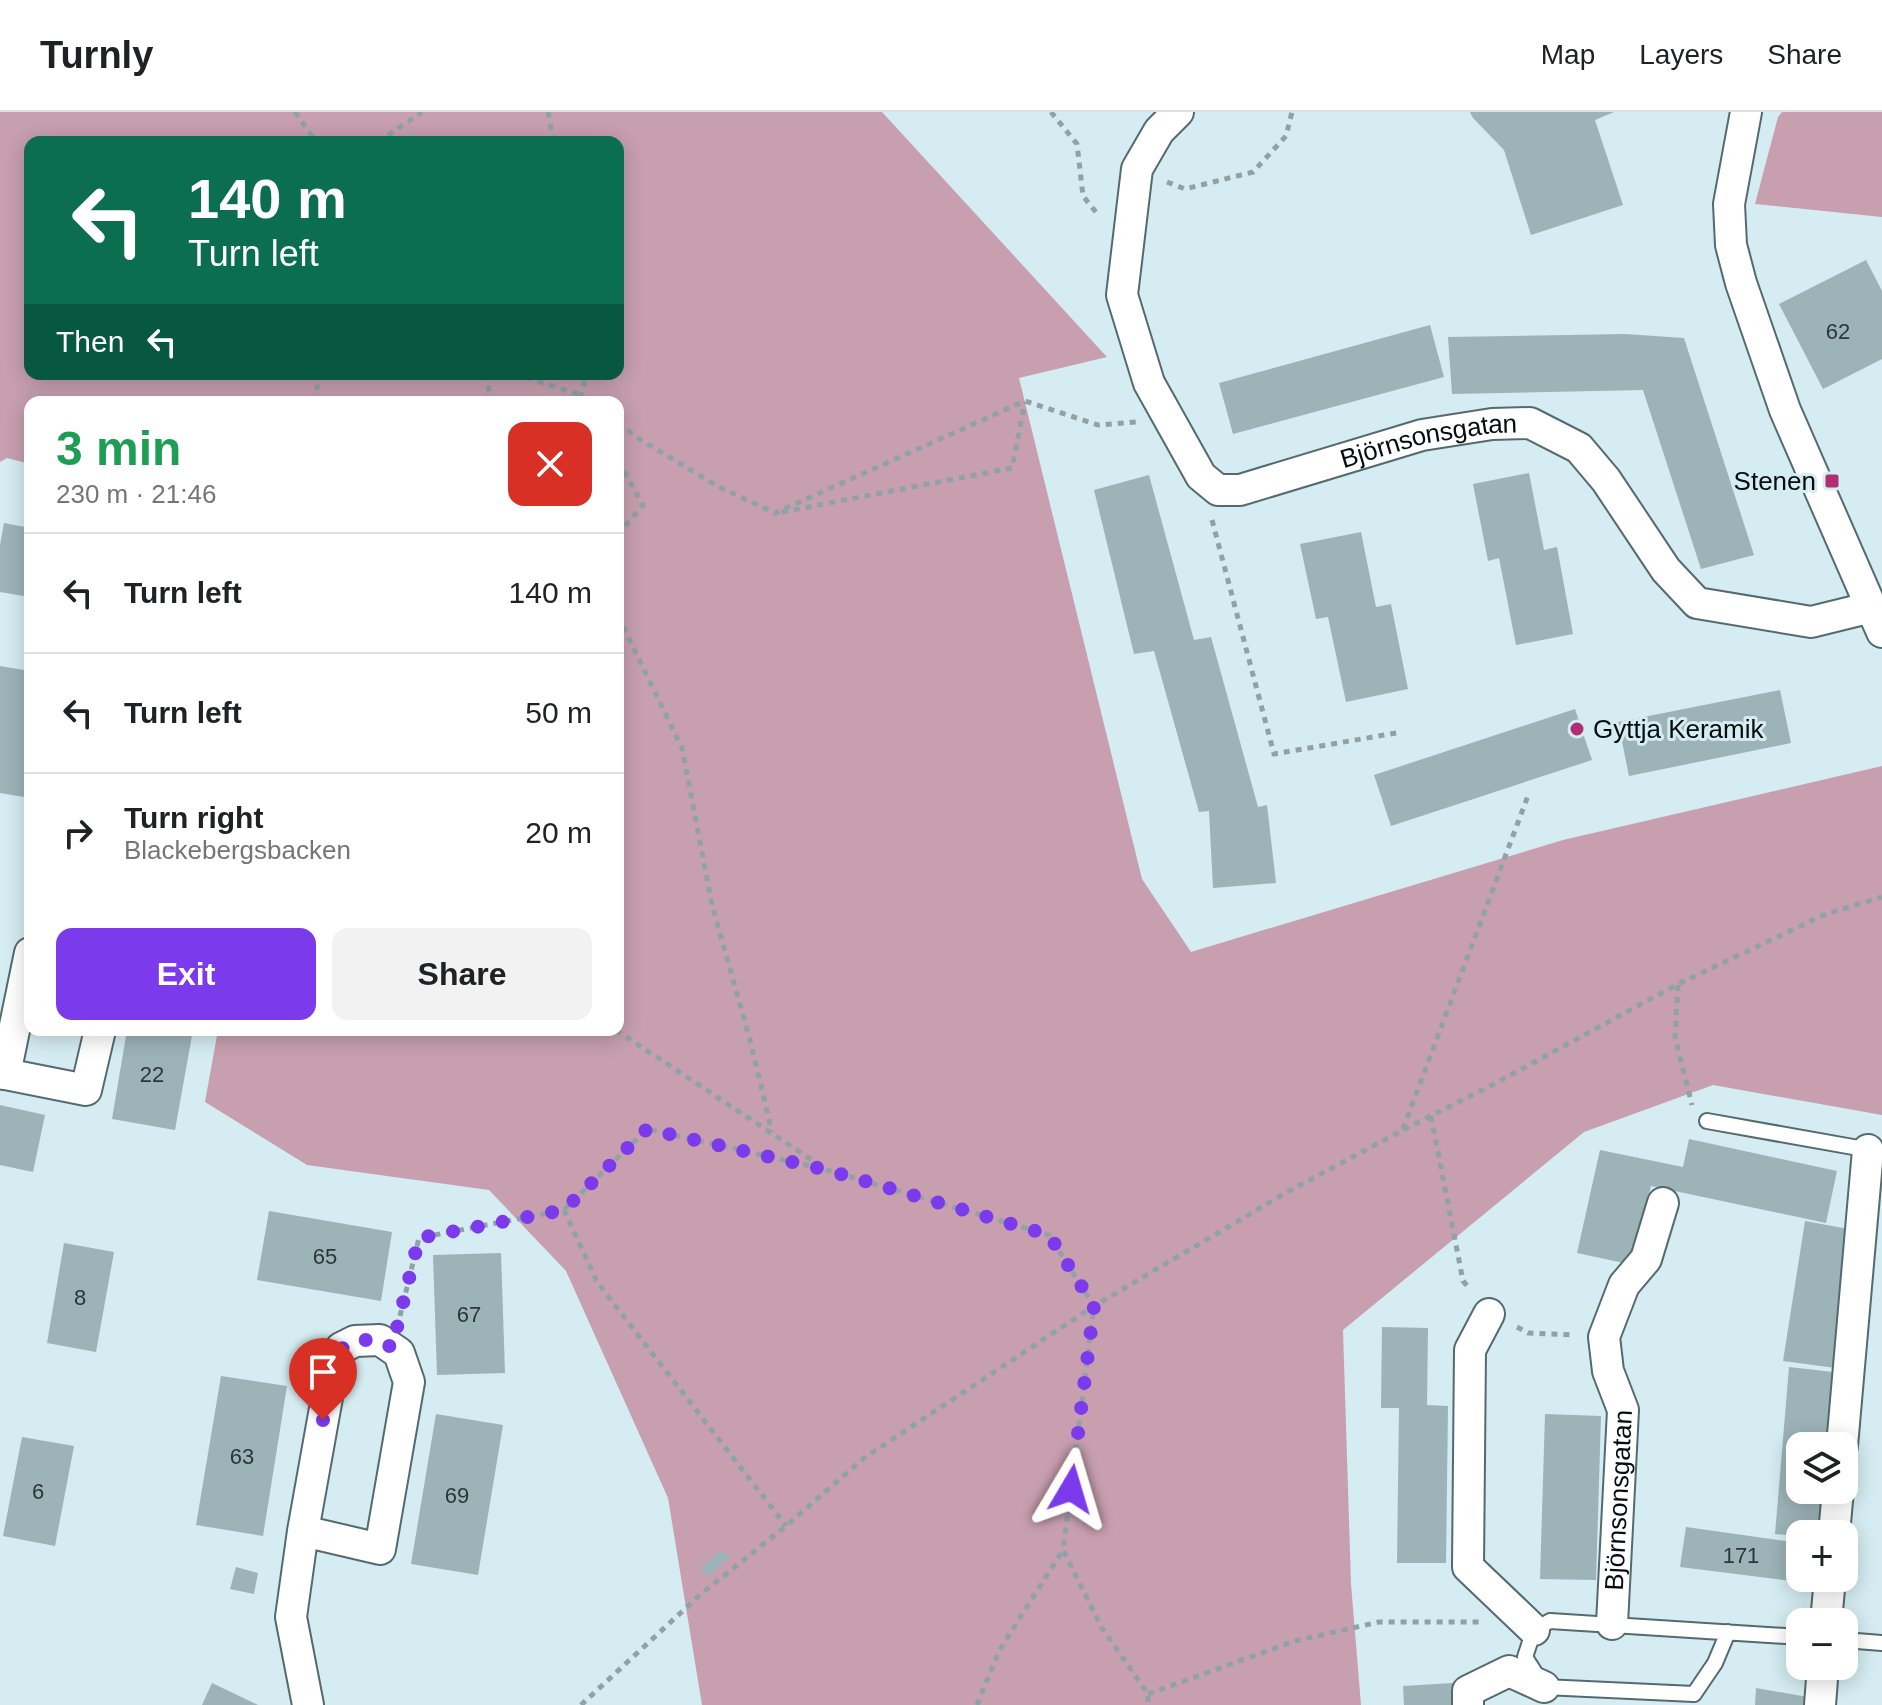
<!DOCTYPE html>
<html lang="en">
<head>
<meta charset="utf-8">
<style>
	:root { --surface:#fff; --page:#f2f2f2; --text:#202124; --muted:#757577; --line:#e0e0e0; --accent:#7c3aed }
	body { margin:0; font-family:Arial,sans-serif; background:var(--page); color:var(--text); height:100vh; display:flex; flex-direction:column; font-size:30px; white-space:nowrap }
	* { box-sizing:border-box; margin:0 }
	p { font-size:26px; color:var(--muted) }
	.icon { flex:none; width:44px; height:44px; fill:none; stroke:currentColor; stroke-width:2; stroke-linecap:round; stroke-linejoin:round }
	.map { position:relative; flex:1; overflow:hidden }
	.drawer { position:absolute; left:24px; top:284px; width:600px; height:640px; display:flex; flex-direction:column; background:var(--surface); border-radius:16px; box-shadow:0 4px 20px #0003 }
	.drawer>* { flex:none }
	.top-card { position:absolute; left:24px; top:24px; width:600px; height:244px; border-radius:16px; box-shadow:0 4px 20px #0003; background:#0b6e4f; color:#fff; overflow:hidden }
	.tools { position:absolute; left:1786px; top:1320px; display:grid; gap:16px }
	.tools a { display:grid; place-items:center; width:72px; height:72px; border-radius:16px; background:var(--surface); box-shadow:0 4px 20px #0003; font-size:40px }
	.pin { position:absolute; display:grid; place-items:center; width:68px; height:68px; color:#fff; margin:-82px -34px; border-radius:50% 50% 50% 0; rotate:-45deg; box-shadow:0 0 8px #0007 }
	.pin .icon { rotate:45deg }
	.me { position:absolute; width:88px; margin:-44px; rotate:7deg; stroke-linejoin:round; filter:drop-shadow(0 0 6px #0008) }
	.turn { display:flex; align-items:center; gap:28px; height:168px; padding:0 32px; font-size:36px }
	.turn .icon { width:104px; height:104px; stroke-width:2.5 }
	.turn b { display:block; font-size:56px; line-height:68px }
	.then { display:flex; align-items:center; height:76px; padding:0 32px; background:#0003; gap:16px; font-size:30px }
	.round { display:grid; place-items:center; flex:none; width:84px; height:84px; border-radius:16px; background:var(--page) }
	.summary { display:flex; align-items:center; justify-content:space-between; height:136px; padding:0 32px }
	h1 { font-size:48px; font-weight:800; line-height:60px; color:#1e9e55 }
	.action { display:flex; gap:16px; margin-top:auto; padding:16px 32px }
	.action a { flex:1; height:92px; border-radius:16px; background:var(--accent); color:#fff; font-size:32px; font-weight:800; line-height:92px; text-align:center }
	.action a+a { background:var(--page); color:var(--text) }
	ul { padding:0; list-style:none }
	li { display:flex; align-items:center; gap:24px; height:120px; padding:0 32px; border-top:2px solid var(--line) }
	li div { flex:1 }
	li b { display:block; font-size:30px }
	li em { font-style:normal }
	header { display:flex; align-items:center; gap:48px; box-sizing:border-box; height:112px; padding:0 40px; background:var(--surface); border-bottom:2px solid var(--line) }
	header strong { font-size:38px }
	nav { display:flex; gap:44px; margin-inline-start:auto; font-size:28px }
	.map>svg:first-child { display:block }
</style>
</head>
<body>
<header>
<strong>Turnly</strong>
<nav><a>Map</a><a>Layers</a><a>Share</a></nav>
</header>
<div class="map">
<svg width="1882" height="1593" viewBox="0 0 1882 1593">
	<rect width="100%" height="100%" fill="#d4ecf2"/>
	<g fill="#c79fae" fill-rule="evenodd">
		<path d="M0 0H882L1107 245 1019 266 1142 767 1191 840 1563 728 1882 654V1003L1713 973 1584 1020 1343 1218 1351 1472 1361 1593H702L668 1386 566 1159 489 1078 307 1053 205 990 218 918H618V290H30V352L7 346 0 350ZM30 30H618V262H30Z"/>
		<polygon points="1782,0 1882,0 1882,105 1755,92 1778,5"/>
	</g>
	<g fill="#9cb3b8">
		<polygon points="1470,0 1614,0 1595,8 1623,93 1531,123 1504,38 1473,6"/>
		<polygon points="1866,148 1882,179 1882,247 1823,277 1779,192"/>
		<polygon points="1430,213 1444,265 1233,322 1219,271"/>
		<polygon points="1625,222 1684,226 1754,443 1701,457 1643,278 1452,282 1448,225"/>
		<polygon points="1529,361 1544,438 1557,435 1573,522 1516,533 1499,446 1488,449 1473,372"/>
		<polygon points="1149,363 1194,528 1211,525 1258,695 1267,693 1276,771 1213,776 1209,699 1199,700 1154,539 1134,542 1094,378"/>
		<polygon points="4,411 30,416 30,485 0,480 0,433"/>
		<polygon points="1361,420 1376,495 1391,492 1408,577 1346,590 1328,505 1316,507 1300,432"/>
		<polygon points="0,554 30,559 30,686 0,681"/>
		<polygon points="1780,578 1791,631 1629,664 1618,610"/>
		<polygon points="1575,597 1592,648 1391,714 1374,663"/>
		<polygon points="127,918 193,918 175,1018 112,1007"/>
		<polygon points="0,993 45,1003 33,1060 0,1053"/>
		<polygon points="1689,1027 1837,1059 1826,1111 1651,1074 1633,1153 1577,1141 1600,1038 1683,1055"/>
		<polygon points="269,1099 392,1120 381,1189 257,1168"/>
		<polygon points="1805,1109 1854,1118 1836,1256 1783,1249"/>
		<polygon points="64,1131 114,1140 96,1240 47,1231"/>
		<polygon points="501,1141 505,1261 437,1263 433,1143"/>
		<polygon points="1382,1215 1428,1216 1427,1293 1448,1294 1446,1451 1397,1451 1399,1296 1381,1296"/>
		<polygon points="1789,1255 1842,1261 1836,1334 1800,1334 1800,1378 1832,1378 1828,1422 1800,1422 1800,1424 1775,1422"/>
		<polygon points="221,1264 287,1274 263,1424 196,1413"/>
		<polygon points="436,1302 503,1313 478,1463 411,1452"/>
		<polygon points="1545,1302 1601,1304 1596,1468 1540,1467"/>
		<polygon points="22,1325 74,1334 55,1434 3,1424"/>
		<polygon points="1686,1415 1800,1431 1799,1470 1680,1455"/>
		<polygon points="720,1439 731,1444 709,1464 700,1456"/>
		<polygon points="236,1455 258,1461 254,1482 230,1477"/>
		<polygon points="212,1571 258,1593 202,1593"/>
		<polygon points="1453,1571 1454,1593 1404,1593 1403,1574"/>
		<polygon points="1756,1576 1808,1585 1808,1593 1755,1593"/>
	</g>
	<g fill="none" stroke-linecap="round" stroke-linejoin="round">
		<defs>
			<g id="service">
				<polyline points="1707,1009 1870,1038"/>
				<polyline points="1728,1520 1715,1551 1694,1582 1544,1575 1525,1545 1534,1518 1550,1509 1800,1525"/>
				<polyline points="1844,1528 1882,1531"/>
			</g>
			<g id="minor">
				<path id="s1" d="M1178 0 1159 19 1137 57 1122 183 1149 271 1201 364 1218 378H1240L1422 323 1492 312 1530 311 1579 336 1606 368 1666 458 1697 491 1811 510 1872 495"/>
				<polyline points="1746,0 1729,92 1731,133 1741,171 1785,298 1882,520"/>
				<polyline points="0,961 86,978 100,918"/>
				<polyline points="5,962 30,841"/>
				<polyline points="1489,1202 1470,1238 1468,1455 1534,1518"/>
				<polyline points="1842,1334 1868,1038"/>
				<polyline points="303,1419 380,1437 409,1270 399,1241 380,1228 355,1229 341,1236 333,1252 303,1419 291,1505 308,1593"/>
				<polyline points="1834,1422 1838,1378"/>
				<polyline points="1826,1510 1830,1466"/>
				<path id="s2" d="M1612 1512 1623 1298 1608 1259 1604 1225 1624 1173 1646 1147 1663 1091"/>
				<polyline points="1468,1593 1468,1579 1509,1559 1544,1575"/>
				<polyline points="1820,1593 1823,1554"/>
			</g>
		</defs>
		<use href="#service" stroke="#546a6f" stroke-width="18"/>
		<use href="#minor" stroke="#546a6f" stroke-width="34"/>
		<g stroke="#8fa2a6" stroke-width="5" stroke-dasharray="6 6" stroke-linecap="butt">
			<polyline points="295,0 316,30"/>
			<polyline points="548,0 554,30"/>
			<polyline points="1051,0 1077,32 1083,84 1099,104"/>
			<polyline points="378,30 422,0"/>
			<polyline points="1167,70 1185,77 1253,60 1286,24 1292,0"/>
			<polyline points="485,262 492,290"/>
			<polyline points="515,262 581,283 590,290"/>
			<polyline points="582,286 581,283 586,262"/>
			<polyline points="314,290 320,262"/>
			<polyline points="618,311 641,328 719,375 775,401 1025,289 1098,313 1136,310"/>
			<polyline points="618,349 643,393 618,422"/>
			<polyline points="782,400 1012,356 1025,290"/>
			<polyline points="1212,408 1274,642 1402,620"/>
			<polyline points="618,469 618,503"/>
			<polyline points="618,504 682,636 712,793 750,928 772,1020"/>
			<polyline points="1678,873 1675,925 1692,993"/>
			<polyline points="616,918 827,1058 1049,1123 1094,1194 1063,1438 1102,1516 1148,1582 1148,1593"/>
			<polyline points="1431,1004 1463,1169 1470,1177"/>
			<polyline points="1403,1017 1529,681"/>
			<polyline points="564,1098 597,1170 786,1414"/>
			<polyline points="400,1204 419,1126 564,1098 647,1017 824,1057"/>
			<polyline points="1517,1215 1528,1221 1573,1223"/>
			<polyline points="1148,1582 1295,1529 1379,1510 1479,1510"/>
			<polyline points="581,1593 701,1482 786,1414 864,1346 1094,1194 1289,1079 1403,1018 1492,973 1678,872 1826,802 1882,785"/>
			<polyline points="977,1593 999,1539 1063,1438"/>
		</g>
		<use href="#service" stroke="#fff" stroke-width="14"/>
		<use href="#minor" stroke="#fff" stroke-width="30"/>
	</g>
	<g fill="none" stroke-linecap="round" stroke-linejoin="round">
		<path stroke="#7c3aed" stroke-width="14" stroke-dasharray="0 25.2" d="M323 1308C327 1281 326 1230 362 1228 377 1228 380 1227 392 1236L419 1126 564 1098 647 1017 827 1058 1049 1123 1094 1194 1071 1377"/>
	</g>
	<g fill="#b32d72" stroke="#d4ecf2" stroke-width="3">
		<rect x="1824" y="361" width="16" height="16" rx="4"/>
		<circle cx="1577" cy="617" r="8"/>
	</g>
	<g text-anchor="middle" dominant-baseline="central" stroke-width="6" stroke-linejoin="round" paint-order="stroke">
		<g font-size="22" fill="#2b3638">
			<text x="1838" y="219">62</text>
			<text x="152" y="962">22</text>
			<text x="325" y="1144">65</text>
			<text x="80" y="1185">8</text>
			<text x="469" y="1202">67</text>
			<text x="242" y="1344">63</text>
			<text x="38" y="1379">6</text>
			<text x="457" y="1383">69</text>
			<text x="1741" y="1443">171</text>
		</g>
		<g font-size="26" fill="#050d0e" stroke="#d4ecf2">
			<text stroke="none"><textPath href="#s1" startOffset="636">Björnsonsgatan</textPath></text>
			<text stroke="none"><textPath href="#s2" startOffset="124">Björnsonsgatan</textPath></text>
		</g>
		<g font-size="26" fill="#050d0e" stroke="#d4ecf2" text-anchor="end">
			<text x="1816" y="369">Stenen</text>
			<text x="1593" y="617" text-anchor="start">Gyttja Keramik</text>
		</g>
	</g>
</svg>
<div class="tools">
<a><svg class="icon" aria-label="layers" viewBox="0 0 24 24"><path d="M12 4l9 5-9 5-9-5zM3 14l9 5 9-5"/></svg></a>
<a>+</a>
<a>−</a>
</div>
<div class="pin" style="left:323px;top:1308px;background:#d93025"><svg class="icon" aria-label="arrive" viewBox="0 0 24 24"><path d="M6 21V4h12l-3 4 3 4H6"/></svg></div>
<svg class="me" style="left:1071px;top:1377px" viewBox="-20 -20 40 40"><path d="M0-17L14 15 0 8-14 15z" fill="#7c3aed" stroke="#fff" stroke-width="4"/></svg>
<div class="top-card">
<div class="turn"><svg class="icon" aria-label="left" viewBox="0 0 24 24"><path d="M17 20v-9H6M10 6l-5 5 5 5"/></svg><div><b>140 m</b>Turn left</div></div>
<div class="then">Then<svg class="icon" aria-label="left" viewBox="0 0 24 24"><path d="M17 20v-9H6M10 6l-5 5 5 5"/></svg></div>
</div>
<section class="drawer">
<div class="summary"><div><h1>3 min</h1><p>230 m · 21:46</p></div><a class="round" style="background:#d93025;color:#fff"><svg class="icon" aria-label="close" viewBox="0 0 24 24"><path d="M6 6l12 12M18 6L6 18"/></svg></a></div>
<ul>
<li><svg class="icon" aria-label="left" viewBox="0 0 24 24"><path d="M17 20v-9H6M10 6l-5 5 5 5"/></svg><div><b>Turn left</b></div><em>140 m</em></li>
<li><svg class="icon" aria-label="left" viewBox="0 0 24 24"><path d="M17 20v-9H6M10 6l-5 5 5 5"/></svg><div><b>Turn left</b></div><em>50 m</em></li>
<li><svg class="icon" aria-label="right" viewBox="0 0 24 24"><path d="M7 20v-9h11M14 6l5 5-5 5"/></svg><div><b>Turn right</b><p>Blackebergsbacken</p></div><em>20 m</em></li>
</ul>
<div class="action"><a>Exit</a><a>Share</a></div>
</section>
</div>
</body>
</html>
